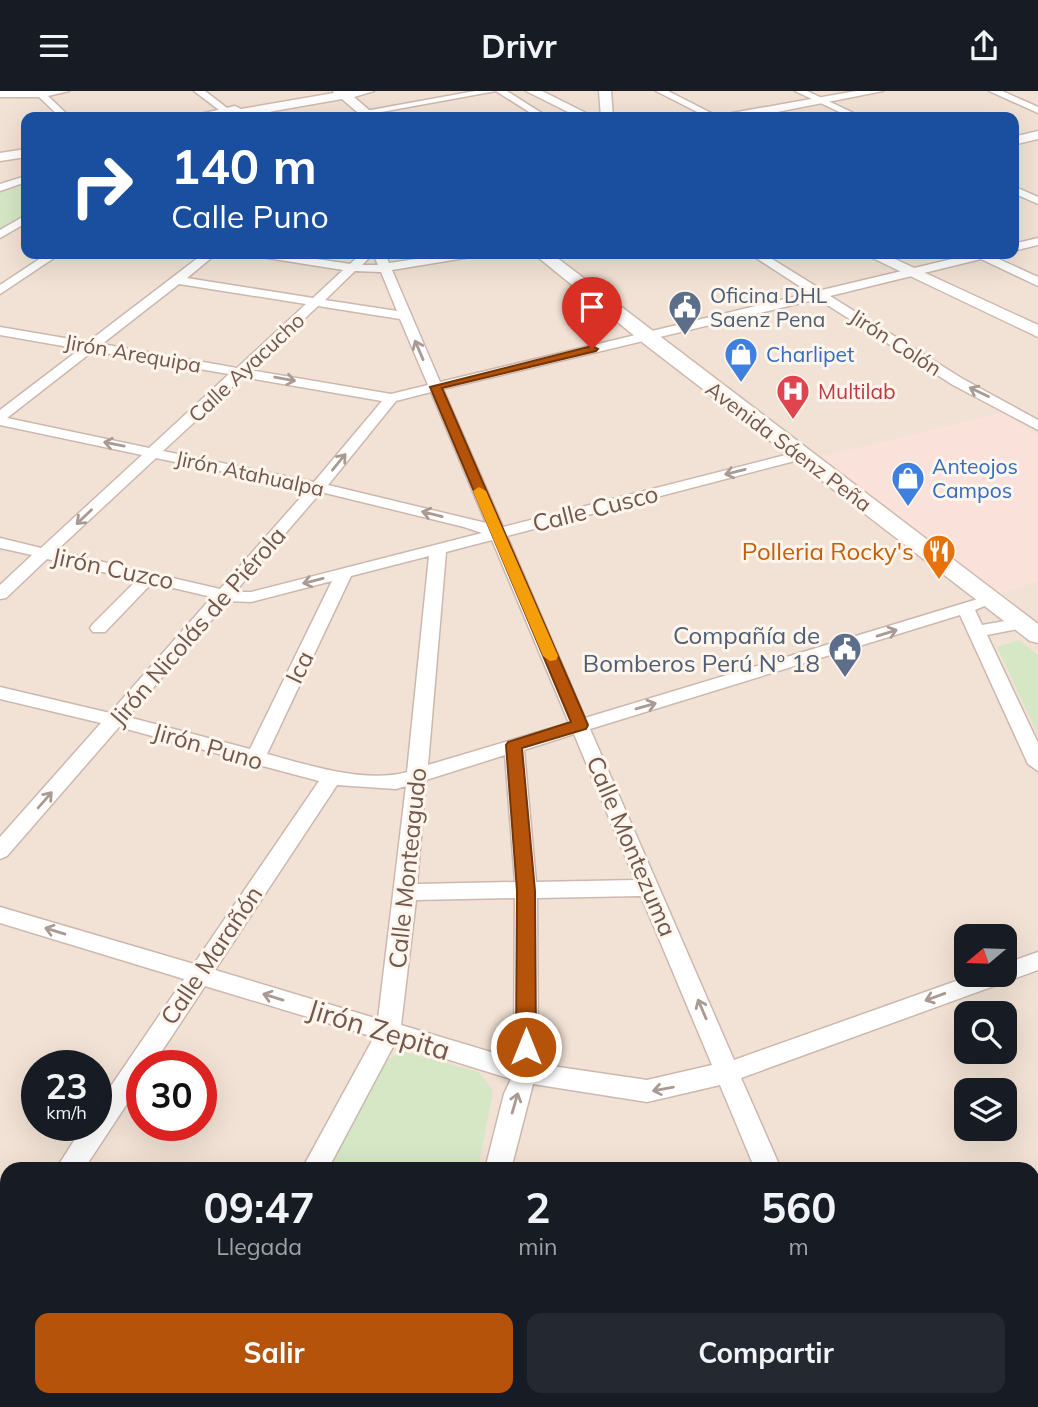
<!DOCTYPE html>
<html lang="es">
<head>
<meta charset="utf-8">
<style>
	:root { --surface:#171b24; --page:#242831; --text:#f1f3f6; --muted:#9ea1a6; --accent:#b45309 }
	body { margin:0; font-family:Mulish,sans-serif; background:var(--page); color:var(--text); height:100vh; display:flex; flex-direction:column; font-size:26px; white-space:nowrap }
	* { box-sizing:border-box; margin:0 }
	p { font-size:23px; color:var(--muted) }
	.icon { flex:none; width:38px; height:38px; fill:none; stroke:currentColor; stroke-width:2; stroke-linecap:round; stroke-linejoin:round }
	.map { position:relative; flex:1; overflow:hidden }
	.panel { position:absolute; left:0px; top:1071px; width:1040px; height:245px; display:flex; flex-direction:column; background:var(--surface); border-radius:21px 21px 0 0; box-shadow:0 7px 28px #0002 }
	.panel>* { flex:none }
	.top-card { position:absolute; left:21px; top:21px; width:998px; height:147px; border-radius:14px; box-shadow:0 7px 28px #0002; background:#1a4fa0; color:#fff; overflow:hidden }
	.needle { width:46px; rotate:251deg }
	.tools { position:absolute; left:954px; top:833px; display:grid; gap:14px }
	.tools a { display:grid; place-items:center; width:63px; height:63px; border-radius:14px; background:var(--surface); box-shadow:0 7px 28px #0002; font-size:35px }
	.speed { position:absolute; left:21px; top:959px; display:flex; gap:14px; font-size:35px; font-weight:700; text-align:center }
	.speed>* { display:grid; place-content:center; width:91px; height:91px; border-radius:50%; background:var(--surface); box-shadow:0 7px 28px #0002; line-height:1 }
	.speed small { font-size:18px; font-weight:400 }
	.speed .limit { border:10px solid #d22; background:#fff; color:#111 }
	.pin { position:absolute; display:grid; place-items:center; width:60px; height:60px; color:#fff; margin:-72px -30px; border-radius:50% 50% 50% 0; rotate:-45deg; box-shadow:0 0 7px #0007 }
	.pin .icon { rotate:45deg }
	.me { position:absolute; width:77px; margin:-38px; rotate:0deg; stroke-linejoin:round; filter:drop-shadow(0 0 5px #0008) }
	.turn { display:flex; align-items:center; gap:24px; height:147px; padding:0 35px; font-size:32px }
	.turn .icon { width:91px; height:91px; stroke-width:2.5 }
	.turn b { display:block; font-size:49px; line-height:60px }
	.eta { display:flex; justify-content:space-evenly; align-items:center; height:119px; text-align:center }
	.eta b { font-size:42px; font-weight:700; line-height:49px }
	.button { display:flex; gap:14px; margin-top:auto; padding:14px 35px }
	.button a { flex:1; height:80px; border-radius:14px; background:var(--accent); color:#fff; font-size:28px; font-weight:700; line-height:80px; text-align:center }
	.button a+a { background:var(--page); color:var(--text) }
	header { display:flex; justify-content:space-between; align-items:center; height:91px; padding:0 35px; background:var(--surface); font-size:32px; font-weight:700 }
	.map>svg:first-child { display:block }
</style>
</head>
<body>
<header><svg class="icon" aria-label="menu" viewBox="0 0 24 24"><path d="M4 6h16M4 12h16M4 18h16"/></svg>Drivr<svg class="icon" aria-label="share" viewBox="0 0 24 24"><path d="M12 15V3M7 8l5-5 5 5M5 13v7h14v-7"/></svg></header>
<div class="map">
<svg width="1038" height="1316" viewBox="0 0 1038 1316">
	<rect width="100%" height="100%" fill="#faf1e7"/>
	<path fill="#f2e2d5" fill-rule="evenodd" d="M0 0H1038V1316H0ZM26 26H1013V163H26ZM966 845H1004V884H966ZM966 922H1004V961H966ZM37 975H96V1034H37ZM142 975H201V1034H142ZM966 999H1004V1038H966ZM7 1078H1032V1309H7Z"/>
	<polygon fill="#fae2db" points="1002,322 1038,345 1038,491 993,504 815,367"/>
	<g fill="#d6e7c6">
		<polygon points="16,90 26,91 26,122 0,138 0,100"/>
		<polygon points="1019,549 1038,564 1038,644 997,556"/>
		<polygon points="404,961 479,981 493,1000 478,1078 326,1078 386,969"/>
	</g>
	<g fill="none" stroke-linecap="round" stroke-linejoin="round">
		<defs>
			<g id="street">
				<polygon points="0,0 69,0 48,5 70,26 60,26 39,6 0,6"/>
				<polygon points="194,0 205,0 231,20 223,22"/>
				<polygon points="475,0 496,0 365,24 360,21"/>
				<polygon points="496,0 507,0 548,26 537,26"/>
				<polygon points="656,0 668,0 719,26 707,26"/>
				<polygon points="795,0 807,0 862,26 850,26"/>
				<polygon points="989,0 1002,0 1038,16 1038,22"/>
				<polygon points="268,15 276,17 263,26 252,26"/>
				<polygon points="26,85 26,91 0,100 0,93"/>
				<polygon points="1013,95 1038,106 1038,113 1013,102"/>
				<polygon points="26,124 26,132 0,147 0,139"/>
				<polygon points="1038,147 1038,154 1013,160 1013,153"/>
				<polygon points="47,163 60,163 0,203 0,194"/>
				<path d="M203 163H216L187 187 313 207 343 179 261 166 255 163H283L350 173 361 163H373L362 174H378L373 163H385L389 172 450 163H477L471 166 392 179 440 291 810 202 750 163H764L822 199 973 163H994L992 165 1038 186V195L981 168 830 205 963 288 1038 329V339L953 294 818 208 443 298 503 436 801 360 808 364 806 367 507 445 585 627 991 504 997 505 999 509 975 519 982 534 1022 527 1031 532 1028 536 987 544 1038 652V680L1028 673 960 524 590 638 734 969 973 884H1004V873L1038 861V879L741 987 781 1078H755L720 994 647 1011 533 993 511 1078H485L504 1003 511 988 395 952 328 1078H302L374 946 205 895 152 975H142V990L84 1078H56L84 1034H96V1017L184 888 0 832V816L194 873 319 690 259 674 254 676 245 670 119 636 7 765 0 768V746L101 632 0 608V596L110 622 212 506 152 492 105 541H93L90 537 93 533 137 489 47 468 6 507 0 508V494L32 464 0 457V447L41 457 142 364 0 334V319L80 258 0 244V236L88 251ZM355 180 381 181 397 220 325 209ZM179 193 306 213 237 277 102 253ZM318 215 400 228 428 294 391 303 250 279ZM93 260 229 283 149 357 7 327ZM243 286 382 310 314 391 163 360ZM431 301 486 432 328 394 396 310ZM156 367 308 398 220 498 56 460ZM321 401 464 436 482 442 251 501H235ZM492 449 569 632 428 674 446 461ZM429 465 407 681C366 693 308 674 267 663L351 485ZM332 490 250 658 128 626 228 510 251 511ZM574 643 635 789 536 791 524 659ZM505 664 515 791 417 793 426 689ZM337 694 396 698 406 695 378 928 215 879ZM641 805 712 974 647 989 538 973 537 807ZM515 807 514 968 401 934 416 809Z"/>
				<polygon points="1038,1098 1038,1122 1032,1123 1032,1099"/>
				<polygon points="0,1115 7,1117 7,1143 0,1140"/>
				<polygon points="7,1159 7,1192 0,1195 0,1162"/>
				<polygon points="174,1309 205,1309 202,1316 171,1316"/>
				<rect x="447" y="1309" width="30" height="7"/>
			</g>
			<g id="secondary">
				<polygon points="333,0 374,0 354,6 377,26 363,26 342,8 240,26 187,26 235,15 241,18 334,2"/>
				<polygon points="526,0 542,0 594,26 578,26"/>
				<polygon points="599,0 611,0 613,26 601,26"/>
				<polygon points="856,0 883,0 752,26 726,26 732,22"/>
				<polygon points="1038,40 1038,48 1013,54 1013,46"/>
				<polygon points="26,58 26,66 0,70 0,62"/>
				<polygon points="534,163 552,163 1038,533 1038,552 1030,550 647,255"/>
				<polygon points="864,163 884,163 1038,234 1038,246"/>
			</g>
		</defs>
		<use href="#street" stroke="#ccb8ae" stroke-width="3"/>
		<use href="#secondary" stroke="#d0baae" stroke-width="3"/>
		<use href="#street" fill="#fff" fill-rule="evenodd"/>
		<use href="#secondary" fill="#fff" fill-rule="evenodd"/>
	</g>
	<defs><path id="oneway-shaft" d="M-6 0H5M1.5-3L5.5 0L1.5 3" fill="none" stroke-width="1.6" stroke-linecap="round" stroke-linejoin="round" transform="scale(1.75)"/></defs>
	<g stroke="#aa9a94">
		<use href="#oneway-shaft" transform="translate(419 259) rotate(-113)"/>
		<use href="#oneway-shaft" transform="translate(285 288) rotate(10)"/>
		<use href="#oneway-shaft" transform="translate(979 301) rotate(-154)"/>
		<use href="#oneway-shaft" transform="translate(114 353) rotate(-169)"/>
		<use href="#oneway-shaft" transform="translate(339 371) rotate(-51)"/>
		<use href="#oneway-shaft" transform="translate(735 381) rotate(166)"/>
		<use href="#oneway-shaft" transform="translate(432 423) rotate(-166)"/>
		<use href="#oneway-shaft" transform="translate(84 426) rotate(136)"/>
		<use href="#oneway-shaft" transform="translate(313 490) rotate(166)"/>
		<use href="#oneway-shaft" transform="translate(887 542) rotate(-17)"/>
		<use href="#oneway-shaft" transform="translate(646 615) rotate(-16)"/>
		<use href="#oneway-shaft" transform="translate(45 709) rotate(-49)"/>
		<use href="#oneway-shaft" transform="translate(55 840) rotate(-163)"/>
		<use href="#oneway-shaft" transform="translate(273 906) rotate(-163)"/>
		<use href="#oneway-shaft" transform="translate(935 906) rotate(160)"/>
		<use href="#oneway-shaft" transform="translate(702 918) rotate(-113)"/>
		<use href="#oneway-shaft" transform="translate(663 998) rotate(170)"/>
		<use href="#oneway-shaft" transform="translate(515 1012) rotate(-74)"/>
	</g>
	<polygon fill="#b45309" stroke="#753606" stroke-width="2" points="592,255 598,258 596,260 442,297 588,634 586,638 522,657 535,800 536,956 533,962 519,962 516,956 517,800 506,654 508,651 571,631 430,296"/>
	<polygon fill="#f59e0b" points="479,396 486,400 558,565 556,569 550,570 543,565 473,400"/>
	<defs>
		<symbol id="civic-pin" viewBox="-11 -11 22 30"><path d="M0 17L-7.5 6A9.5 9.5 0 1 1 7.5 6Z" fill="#5c6f8a" stroke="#fef5ed"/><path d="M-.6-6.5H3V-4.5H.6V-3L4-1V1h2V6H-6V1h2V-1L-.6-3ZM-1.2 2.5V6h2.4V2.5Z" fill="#fff"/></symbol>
		<symbol id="shop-pin" viewBox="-11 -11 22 30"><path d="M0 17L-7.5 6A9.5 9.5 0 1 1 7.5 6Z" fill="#3f7fe0" stroke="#fef5ed"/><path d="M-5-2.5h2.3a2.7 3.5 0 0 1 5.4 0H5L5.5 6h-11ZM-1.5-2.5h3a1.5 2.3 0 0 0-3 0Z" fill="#fff"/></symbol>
		<symbol id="hospital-pin" viewBox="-11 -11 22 30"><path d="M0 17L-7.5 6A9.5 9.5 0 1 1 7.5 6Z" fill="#e0444e" stroke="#fef5ed"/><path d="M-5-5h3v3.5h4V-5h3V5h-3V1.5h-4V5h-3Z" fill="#fff"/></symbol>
		<symbol id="restaurant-pin" viewBox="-11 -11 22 30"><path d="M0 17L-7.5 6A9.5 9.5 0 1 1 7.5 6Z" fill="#e8710a" stroke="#fef5ed"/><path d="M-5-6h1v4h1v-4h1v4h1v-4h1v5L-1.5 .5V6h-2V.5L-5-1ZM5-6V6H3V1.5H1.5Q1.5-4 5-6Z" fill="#fff"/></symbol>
	</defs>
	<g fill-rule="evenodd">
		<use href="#civic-pin" x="666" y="197" width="38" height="52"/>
		<use href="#shop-pin" x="722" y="244" width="38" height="52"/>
		<use href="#hospital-pin" x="774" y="281" width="38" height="52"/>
		<use href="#shop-pin" x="889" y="368" width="38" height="52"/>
		<use href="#restaurant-pin" x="920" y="441" width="38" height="52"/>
		<use href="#civic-pin" x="826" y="539" width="38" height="52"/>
	</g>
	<g text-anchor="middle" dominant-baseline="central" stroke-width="6" stroke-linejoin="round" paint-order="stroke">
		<g font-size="21" fill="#4e5e75" stroke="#fef5ed" text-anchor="start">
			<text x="710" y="204">Oficina DHL<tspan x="710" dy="24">Saenz Pena</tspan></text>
		</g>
		<g font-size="21" fill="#72574d" stroke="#fef5ed">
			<text transform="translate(896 251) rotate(33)">Jirón Colón</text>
			<text transform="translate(133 262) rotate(10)">Jirón Arequipa</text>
			<text transform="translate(246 276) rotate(-43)">Calle Ayacucho</text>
			<text transform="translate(789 355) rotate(37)">Avenida Sáenz Peña</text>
			<text transform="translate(250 382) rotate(12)">Jirón Atahualpa</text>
		</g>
		<g font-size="21" fill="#366cbe" stroke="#fef5ed" text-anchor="start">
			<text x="766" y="263">Charlipet</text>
			<text x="932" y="375">Anteojos<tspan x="932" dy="24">Campos</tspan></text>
		</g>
		<g font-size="21" fill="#be3a42" stroke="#fef5ed" text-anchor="start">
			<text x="818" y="300">Multilab</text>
		</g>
		<g font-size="24" fill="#72574d" stroke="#fef5ed">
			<text transform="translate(595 417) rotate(-14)">Calle Cusco</text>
			<text transform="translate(113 477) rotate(12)">Jirón Cuzco</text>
			<text transform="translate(197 535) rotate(-49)">Jirón Nicolás de Piérola</text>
			<text transform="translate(299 576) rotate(-64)">Ica</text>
			<text transform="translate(208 655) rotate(16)">Jirón Puno</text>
			<text transform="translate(632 755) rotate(67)">Calle Montezuma</text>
			<text transform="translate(407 777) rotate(-84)">Calle Monteagudo</text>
			<text transform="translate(211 864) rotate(-56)">Calle Marañón</text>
		</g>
		<g font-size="24" fill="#c56008" stroke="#fef5ed" text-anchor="end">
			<text x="914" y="460">Polleria Rocky's</text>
		</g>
		<g font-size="24" fill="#4e5e75" stroke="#fef5ed" text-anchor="end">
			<text x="820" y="544">Compañía de<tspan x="820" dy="28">Bomberos Perú Nº 18</tspan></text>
		</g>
		<g font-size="28" fill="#72574d" stroke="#fef5ed">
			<text transform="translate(379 938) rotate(17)">Jirón Zepita</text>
		</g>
	</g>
</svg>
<div class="tools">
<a><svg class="needle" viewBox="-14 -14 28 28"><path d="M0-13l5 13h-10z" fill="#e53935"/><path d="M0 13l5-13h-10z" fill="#9ea1a6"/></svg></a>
<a><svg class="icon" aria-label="search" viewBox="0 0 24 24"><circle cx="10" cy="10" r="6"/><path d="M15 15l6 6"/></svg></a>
<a><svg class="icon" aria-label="layers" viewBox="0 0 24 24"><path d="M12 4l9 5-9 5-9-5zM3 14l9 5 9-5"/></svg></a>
</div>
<div class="speed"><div>23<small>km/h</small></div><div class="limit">30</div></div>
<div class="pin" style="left:592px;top:258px;background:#d93025"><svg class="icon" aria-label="arrive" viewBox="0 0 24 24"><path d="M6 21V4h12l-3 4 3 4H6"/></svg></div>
<svg class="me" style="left:526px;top:956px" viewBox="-20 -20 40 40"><circle r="17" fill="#b45309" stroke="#fff" stroke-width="3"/><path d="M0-11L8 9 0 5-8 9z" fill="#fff"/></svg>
<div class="top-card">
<div class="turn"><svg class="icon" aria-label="right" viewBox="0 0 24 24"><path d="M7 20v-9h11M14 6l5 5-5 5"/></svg><div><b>140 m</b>Calle Puno</div></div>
</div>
<section class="panel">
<div class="eta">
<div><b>09:47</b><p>Llegada</p></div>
<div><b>2</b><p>min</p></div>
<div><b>560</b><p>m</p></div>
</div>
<div class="button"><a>Salir</a><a>Compartir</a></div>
</section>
</div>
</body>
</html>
